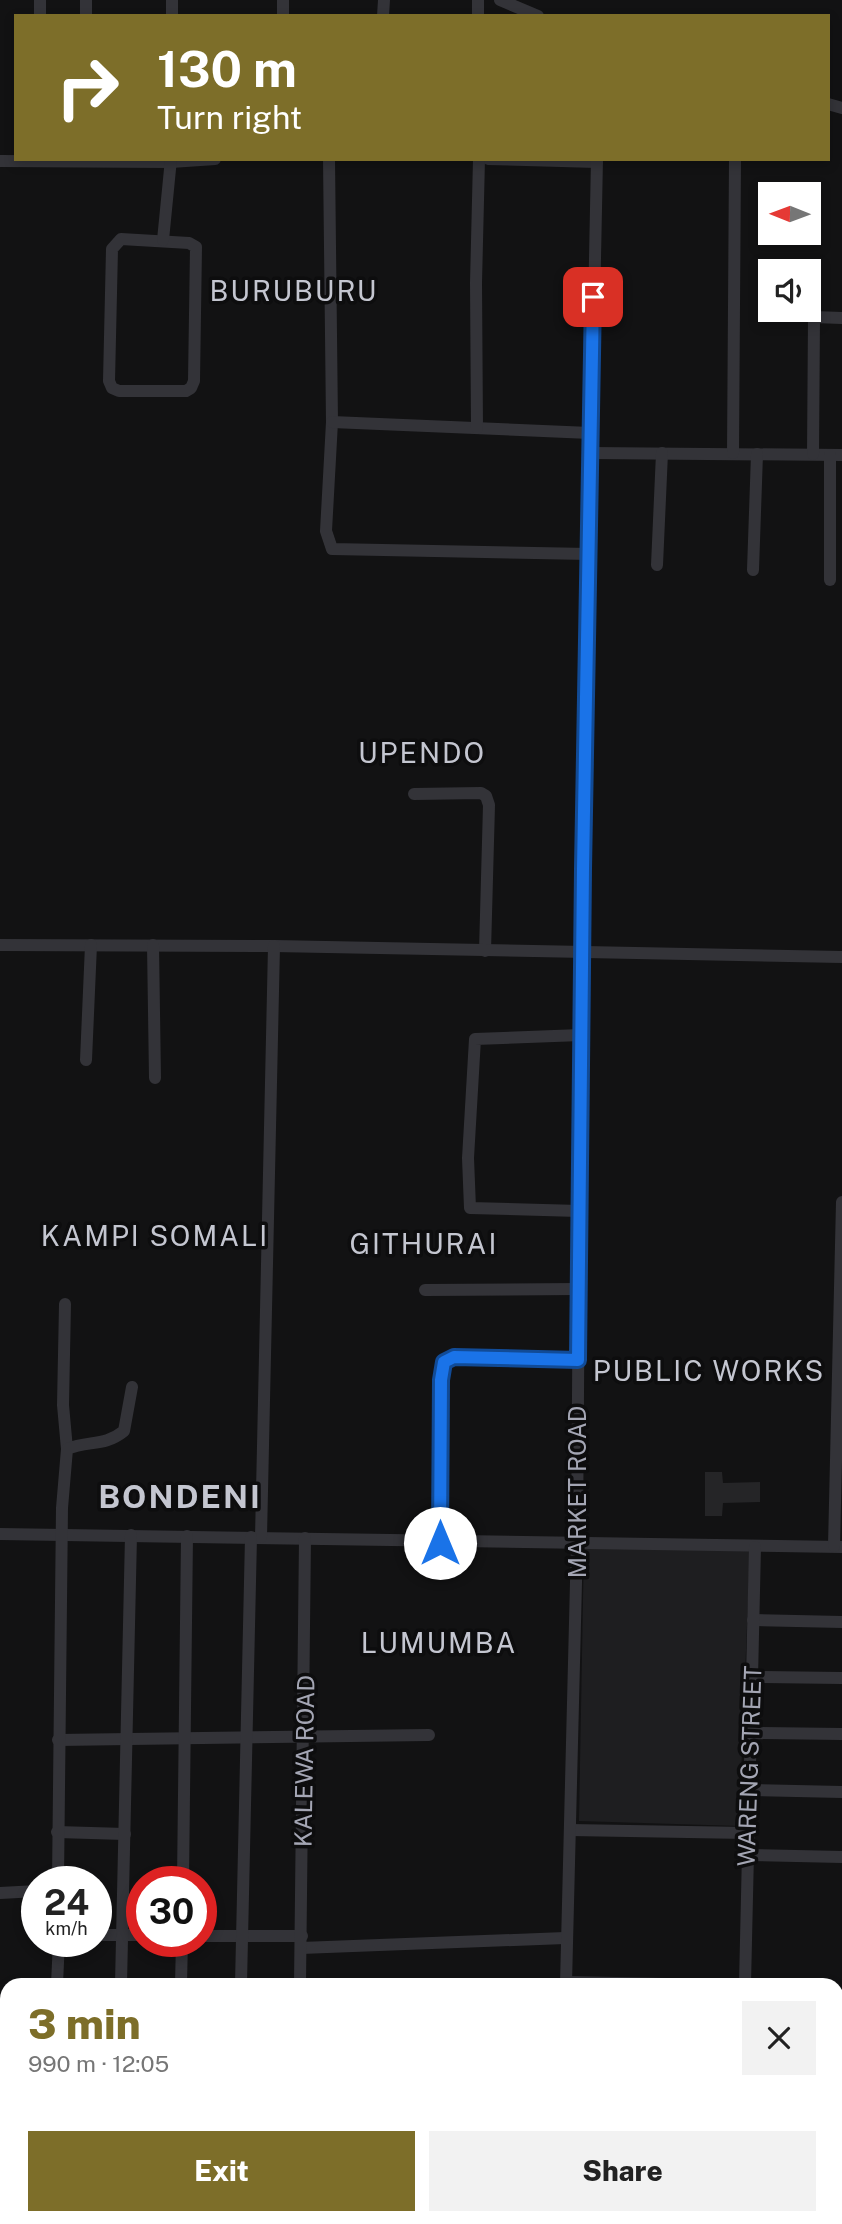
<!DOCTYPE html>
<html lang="en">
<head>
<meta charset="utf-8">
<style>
	:root { --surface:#fff; --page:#f2f2f2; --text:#222; --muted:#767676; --accent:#7d6e29 }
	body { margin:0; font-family:"Public Sans",sans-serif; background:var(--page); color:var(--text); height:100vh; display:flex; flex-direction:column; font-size:26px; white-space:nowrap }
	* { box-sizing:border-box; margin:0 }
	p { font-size:23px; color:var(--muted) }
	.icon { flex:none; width:38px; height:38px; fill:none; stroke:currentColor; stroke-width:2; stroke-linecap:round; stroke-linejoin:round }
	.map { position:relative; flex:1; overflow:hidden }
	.panel { position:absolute; left:0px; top:1978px; width:844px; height:247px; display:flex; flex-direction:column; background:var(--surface); border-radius:21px 21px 0 0; box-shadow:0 4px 10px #0003 }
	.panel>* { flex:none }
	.top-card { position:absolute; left:14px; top:14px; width:816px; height:147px; border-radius:0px; box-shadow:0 4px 10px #0003; background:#7d6e29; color:#fff; overflow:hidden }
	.needle { width:46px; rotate:271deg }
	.buttons { position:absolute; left:758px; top:182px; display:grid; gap:14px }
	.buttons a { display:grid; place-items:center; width:63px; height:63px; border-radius:0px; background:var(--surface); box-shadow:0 4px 10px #0003; font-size:35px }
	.speed { position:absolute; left:21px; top:1866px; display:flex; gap:14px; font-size:35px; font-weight:700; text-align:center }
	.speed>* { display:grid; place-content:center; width:91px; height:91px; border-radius:50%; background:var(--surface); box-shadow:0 4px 10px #0003; line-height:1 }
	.speed small { font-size:18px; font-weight:400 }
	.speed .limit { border:10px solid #d22; background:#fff; color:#111 }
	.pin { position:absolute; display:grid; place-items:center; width:60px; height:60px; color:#fff; margin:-30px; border-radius:14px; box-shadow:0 4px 10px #0006 }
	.me { position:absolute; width:77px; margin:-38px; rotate:0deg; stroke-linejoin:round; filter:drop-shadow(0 0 5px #0008) }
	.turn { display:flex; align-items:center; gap:24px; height:147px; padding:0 28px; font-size:32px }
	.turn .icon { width:91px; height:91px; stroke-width:2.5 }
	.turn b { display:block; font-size:49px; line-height:60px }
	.round { display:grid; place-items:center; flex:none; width:74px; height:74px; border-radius:0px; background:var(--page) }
	.head { display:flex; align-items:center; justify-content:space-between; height:119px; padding:0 28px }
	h1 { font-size:42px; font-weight:800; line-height:52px; color:var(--accent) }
	.cta { display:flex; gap:14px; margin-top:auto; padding:14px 28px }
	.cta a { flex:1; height:80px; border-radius:0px; background:var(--accent); color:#fff; font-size:28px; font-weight:800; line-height:80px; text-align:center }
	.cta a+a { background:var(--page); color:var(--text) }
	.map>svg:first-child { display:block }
</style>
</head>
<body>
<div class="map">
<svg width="842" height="2224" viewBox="0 0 842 2224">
	<rect width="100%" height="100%" fill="#121213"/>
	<polygon fill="#1e1e20" points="584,1545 750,1550 739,1826 579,1821"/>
	<polygon fill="#252527" points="705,1472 722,1472 723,1483 760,1482 760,1502 723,1503 722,1516 705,1516"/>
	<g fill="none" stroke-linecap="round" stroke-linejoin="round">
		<g stroke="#333338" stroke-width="12">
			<polyline points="40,0 40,16"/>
			<polyline points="478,0 478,16"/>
			<polyline points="500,0 538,16"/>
			<polyline points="86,16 86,0"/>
			<polyline points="172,16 172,0"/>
			<polyline points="283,16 283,0"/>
			<polyline points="383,16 384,0"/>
			<polyline points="828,104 842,108"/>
			<polyline points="329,159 332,422 326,531 332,549 589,554"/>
			<polyline points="488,159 597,162"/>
			<polyline points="0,161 171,162 215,159"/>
			<polygon points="121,239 189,243 196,247 194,381 191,388 186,391 119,391 112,388 109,381 112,249"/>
			<polyline points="163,240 171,159"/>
			<polyline points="332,422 590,433"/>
			<polyline points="477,428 476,283 479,159"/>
			<polyline points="591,453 842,455"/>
			<polyline points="733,453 735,159"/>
			<polyline points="813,454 814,317 842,318"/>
			<polyline points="657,565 662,453"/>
			<polyline points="753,570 757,454"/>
			<polyline points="830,580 830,455"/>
			<polyline points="414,794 481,793 486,796 489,805 485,951"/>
			<polyline points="0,945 274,946 842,957"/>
			<polyline points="153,945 155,1078"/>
			<polyline points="86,1060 91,945"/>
			<polyline points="579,1211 470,1208 468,1158 475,1039 581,1035"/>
			<polyline points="425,1290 578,1289"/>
			<polyline points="65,1304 63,1405 67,1449"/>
			<polyline points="0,1534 842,1547"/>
			<polyline points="261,1537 274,946"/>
			<polyline points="440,1543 441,1379 444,1362 454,1357 577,1360"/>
			<polyline points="834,1546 842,1202"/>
			<polyline points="753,1620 842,1622"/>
			<polyline points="752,1677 842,1678"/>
			<polyline points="751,1733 842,1734"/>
			<polyline points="58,1740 429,1735"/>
			<polyline points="748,1790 842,1792"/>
			<polyline points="570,1830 747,1833"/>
			<polyline points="57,1832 125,1834"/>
			<polyline points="747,1855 842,1857"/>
			<path d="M58 1881 62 1508 67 1449C89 1440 104 1447 124 1431L132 1387"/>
			<polyline points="183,1881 187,1536"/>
			<polyline points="0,1893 37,1891"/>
			<polyline points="96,1935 142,1935"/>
			<polyline points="201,1936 302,1936"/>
			<polyline points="301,1948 565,1938"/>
			<polyline points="566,1982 667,1984"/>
			<polyline points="57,1984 59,1941"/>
			<polyline points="121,1984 131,1535"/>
			<polyline points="181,1984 182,1941"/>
			<polyline points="241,1984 251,1537"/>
			<polyline points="300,1984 305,1538"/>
			<polyline points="566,1984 577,1542 581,953 597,159"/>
			<polyline points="745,1984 755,1547"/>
			<polyline points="836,2185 842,2181"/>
			<polyline points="49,2224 50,2217"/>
			<polyline points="118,2224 118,2217"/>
			<polyline points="177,2224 177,2217"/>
			<polyline points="292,2224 292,2217"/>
			<polyline points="560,2224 560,2217"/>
			<polyline points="674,2224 675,2217"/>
			<polyline points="738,2224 738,2217"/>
			<polyline points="814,2224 815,2217"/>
		</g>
	</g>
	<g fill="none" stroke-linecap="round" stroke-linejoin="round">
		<defs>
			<polyline id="route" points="440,1543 441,1380 444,1362 454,1357 578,1360 583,869 593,297"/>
		</defs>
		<use href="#route" stroke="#114b97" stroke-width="18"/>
		<use href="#route" stroke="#1a73e8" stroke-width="12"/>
	</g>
	<g text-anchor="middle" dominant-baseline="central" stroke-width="7" stroke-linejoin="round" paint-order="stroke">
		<g font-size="24" fill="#a4a6b4" stroke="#0d0d0e">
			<text transform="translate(577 1492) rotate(-90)">MARKET ROAD</text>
			<text transform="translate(304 1761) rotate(-89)">KALEWA ROAD</text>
			<text transform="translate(749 1766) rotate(-88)">WARENG STREET</text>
		</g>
		<g font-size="28" letter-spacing="2" fill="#c4c6d0" stroke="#0d0d0e">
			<text x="294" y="290">BURUBURU</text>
			<text x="422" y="752">UPENDO</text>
			<text x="155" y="1235">KAMPI SOMALI</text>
			<text x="424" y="1243">GITHURAI</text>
			<text x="709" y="1370">PUBLIC WORKS</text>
			<text x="439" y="1642">LUMUMBA</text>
		</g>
		<g font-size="32" font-weight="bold" letter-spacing="2" fill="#c4c6d0" stroke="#0d0d0e">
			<text x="180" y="1496">BONDENI</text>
		</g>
	</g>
</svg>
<div class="buttons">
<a><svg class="needle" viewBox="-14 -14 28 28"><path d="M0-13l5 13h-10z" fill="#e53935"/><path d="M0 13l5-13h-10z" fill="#767676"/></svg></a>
<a><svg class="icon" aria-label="sound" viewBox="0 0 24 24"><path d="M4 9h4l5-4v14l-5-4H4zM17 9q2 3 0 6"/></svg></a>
</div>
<div class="speed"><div>24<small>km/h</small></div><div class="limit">30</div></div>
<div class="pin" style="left:593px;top:297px;background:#d93025"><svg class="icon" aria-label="arrive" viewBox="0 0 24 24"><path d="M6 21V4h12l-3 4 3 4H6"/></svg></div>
<svg class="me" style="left:440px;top:1543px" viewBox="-20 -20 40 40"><circle r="19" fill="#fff"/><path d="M0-13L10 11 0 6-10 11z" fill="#1a73e8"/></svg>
<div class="top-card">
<div class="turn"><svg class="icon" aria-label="right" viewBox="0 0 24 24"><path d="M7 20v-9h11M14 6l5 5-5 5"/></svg><div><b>130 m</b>Turn right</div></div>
</div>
<section class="panel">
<div class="head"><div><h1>3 min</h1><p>990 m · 12:05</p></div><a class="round"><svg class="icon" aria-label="close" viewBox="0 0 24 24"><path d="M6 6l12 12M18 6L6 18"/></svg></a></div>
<div class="cta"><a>Exit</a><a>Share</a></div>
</section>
</div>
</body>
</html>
